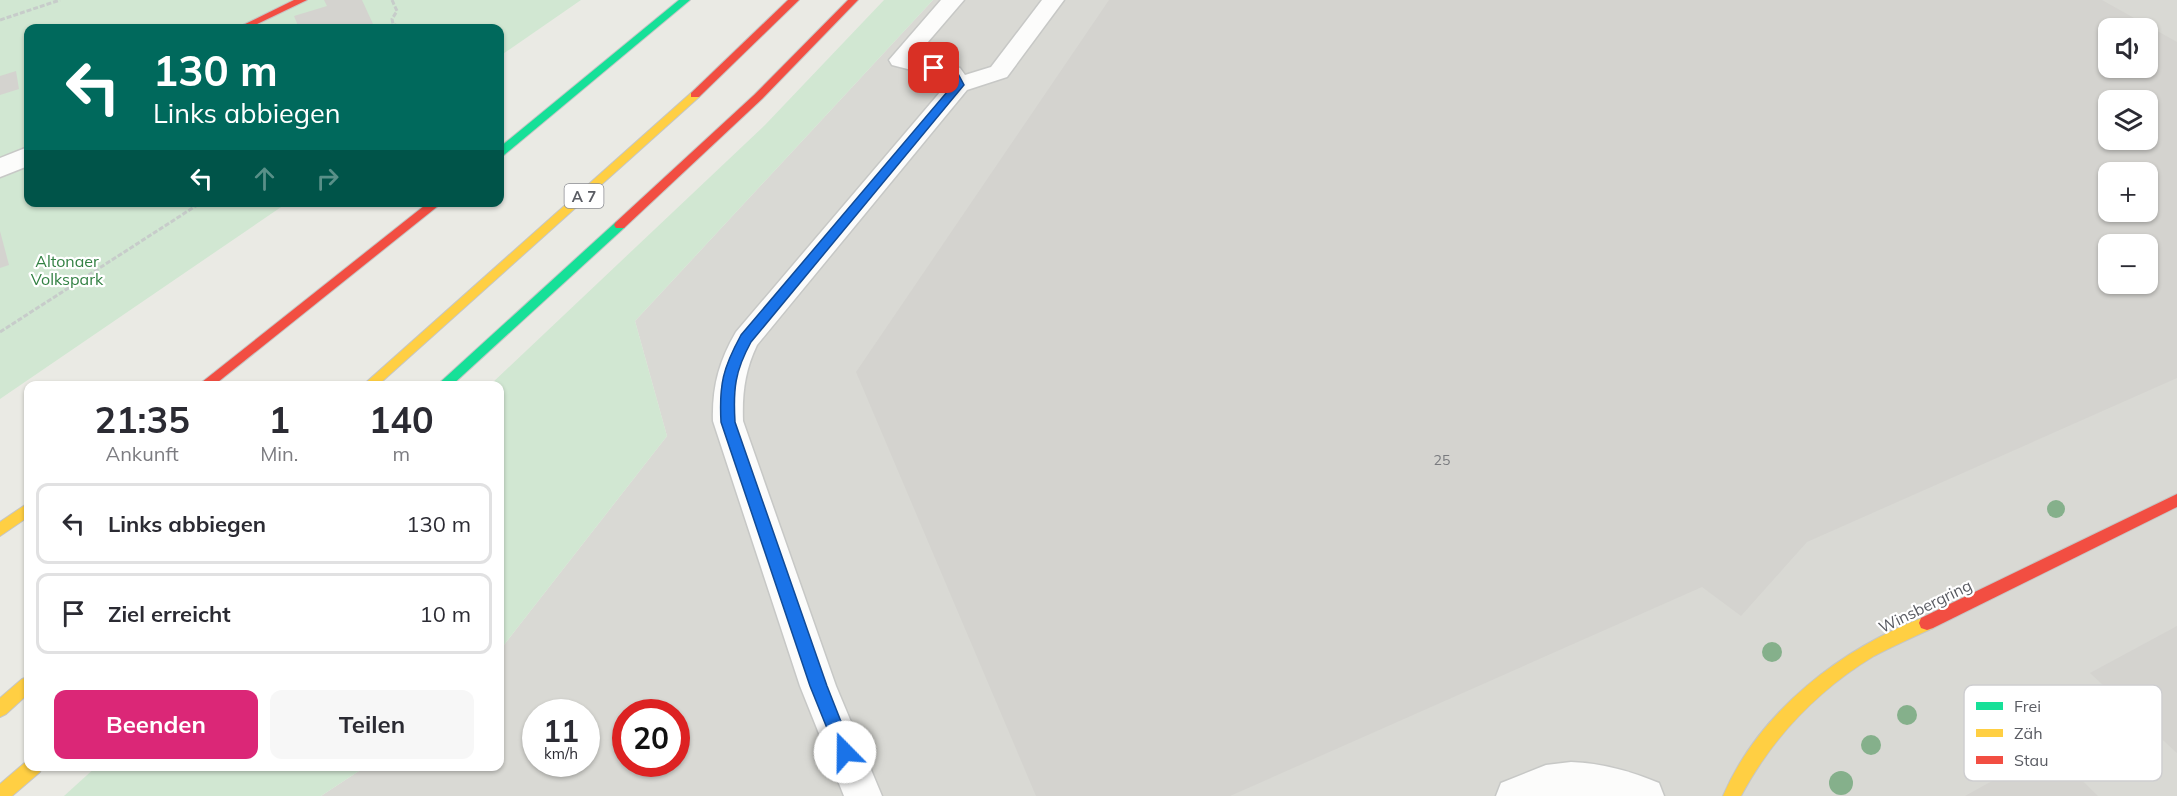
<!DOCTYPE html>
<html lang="de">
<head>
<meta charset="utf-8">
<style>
	:root { --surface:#fff; --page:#f7f7f7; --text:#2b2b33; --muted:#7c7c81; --line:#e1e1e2; --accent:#db2777 }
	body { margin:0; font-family:Mulish,sans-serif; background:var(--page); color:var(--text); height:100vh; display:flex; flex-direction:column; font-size:22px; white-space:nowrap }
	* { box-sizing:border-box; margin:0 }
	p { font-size:20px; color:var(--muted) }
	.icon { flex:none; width:33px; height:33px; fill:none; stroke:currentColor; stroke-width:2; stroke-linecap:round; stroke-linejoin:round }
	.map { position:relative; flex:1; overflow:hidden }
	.drawer { position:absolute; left:24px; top:381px; width:480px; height:390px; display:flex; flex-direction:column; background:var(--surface); border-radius:12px; box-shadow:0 2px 4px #0004 }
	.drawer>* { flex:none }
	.top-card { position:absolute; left:24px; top:24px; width:480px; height:183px; border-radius:12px; box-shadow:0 2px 4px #0004; background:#00695c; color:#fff; overflow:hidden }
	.controls { position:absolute; left:2098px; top:18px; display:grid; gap:12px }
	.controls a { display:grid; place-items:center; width:60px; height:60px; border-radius:12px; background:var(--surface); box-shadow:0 2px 4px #0004; font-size:30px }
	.speed { position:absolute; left:522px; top:699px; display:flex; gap:12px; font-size:30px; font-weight:700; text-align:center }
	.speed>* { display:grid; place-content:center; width:78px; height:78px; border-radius:50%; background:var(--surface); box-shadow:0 2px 4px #0004; line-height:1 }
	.speed small { font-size:15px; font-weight:400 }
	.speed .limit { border:9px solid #d22; background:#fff; color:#111 }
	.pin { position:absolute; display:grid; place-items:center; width:51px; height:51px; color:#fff; margin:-26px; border-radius:12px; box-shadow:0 3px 9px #0006 }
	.me { position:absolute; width:66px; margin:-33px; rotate:338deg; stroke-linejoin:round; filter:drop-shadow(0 0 4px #0008) }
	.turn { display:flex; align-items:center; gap:21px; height:126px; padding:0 30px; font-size:27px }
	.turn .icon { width:78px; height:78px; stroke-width:2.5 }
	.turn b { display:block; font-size:42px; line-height:51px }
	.lanes { display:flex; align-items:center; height:57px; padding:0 30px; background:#0003; justify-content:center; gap:30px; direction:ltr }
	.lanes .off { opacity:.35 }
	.eta { display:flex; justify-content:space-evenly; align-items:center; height:102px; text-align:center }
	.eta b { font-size:36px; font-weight:700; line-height:42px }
	.primary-button { display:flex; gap:12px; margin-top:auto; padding:12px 30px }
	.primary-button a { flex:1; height:69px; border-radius:12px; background:var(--accent); color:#fff; font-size:24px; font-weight:700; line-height:69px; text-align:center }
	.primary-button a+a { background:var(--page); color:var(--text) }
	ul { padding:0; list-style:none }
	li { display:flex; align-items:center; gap:18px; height:81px; margin:0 12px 9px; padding:0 18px; border:3px solid var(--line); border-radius:12px }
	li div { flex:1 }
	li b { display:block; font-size:22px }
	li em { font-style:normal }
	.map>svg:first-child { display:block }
</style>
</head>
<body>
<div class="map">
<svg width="2177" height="796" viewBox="0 0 2177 796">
	<rect width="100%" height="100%" fill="#eaeae4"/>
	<path fill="#d9d9d4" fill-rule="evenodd" d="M933 0H2177V796H321L365 767 500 766V650L667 436 635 321ZM2109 28H2148V68H2109ZM2109 100H2148V140H2109ZM2109 172H2148V212H2109ZM2109 244H2148V284H2109ZM536 712H586V764H536ZM626 712H676V764H626Z"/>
	<g fill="#d1e7d2">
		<polygon points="0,0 581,0 500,56 500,28 28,28 28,202 287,203 0,399"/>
		<polygon points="884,0 933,0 635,321 667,436 500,650 500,386 490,385 765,125"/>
		<polygon points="97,766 365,766 365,767 321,796 64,796"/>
	</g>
	<g fill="#d4d3cf" fill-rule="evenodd">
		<polygon points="324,0 362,0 373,24 357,28 299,28 294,16 327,6"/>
		<path d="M1109 0H2102L2177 42V378L1807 542 1741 616 1702 587 1230 796H1036L856 372ZM2109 28H2148V68H2109ZM2109 100H2148V140H2109ZM2109 172H2148V212H2109ZM2109 244H2148V284H2109Z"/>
		<polygon points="16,71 19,89 0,95 0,76"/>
		<polygon points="0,231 9,265 0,268"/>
		<polygon points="2177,626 2177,753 2090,673"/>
		<polygon points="2050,749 2098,796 1965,796"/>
	</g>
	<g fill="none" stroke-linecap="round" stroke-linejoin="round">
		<defs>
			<g id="lane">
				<path d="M941 0H964L915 57 960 68 965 75 991 67 1042 0H1064L1007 77 967 90 757 345C745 370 742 393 743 421L836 686 882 796H844L800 686 713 421C712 387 719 361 736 332L947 84 943 78 892 65 889 60Z"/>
				<path d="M1571 762C1602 763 1630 771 1659 783L1664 796H1496L1501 783 1546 765Z"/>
			</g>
			<polygon id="street" points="28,147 28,166 0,177 0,158"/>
			<g id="fast">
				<polygon points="679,0 690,0 504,155 500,155 500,147"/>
				<polygon points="620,221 624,222 626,225 624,228 451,386 436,386 616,222"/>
			</g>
			<g id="slow">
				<polygon points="695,92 700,95 699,97 377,386 362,386 691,93"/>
				<polygon points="28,503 28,517 0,536 0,522"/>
				<path d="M1927 616 1933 618 1935 623 1933 628C1913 637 1893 646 1874 656 1818 690 1772 738 1741 796H1723C1759 711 1843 647 1927 616Z"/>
				<polygon points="28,677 28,694 6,714 0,717 0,698 22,679"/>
				<polygon points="28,760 28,766 42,766 40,772 12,796 0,796 0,784"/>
			</g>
			<g id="jam">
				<polygon points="294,0 307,0 249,28 237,28"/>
				<polygon points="788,0 799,0 699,97 691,97 691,93"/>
				<polygon points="848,0 858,0 762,99 624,228 616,228 614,225 616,222 754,95"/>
				<polygon points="429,202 443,202 213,386 197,386"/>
				<polygon points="2177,494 2177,507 1933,628 1927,630 1921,628 1919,623 1921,618"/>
			</g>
		</defs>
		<use href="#lane" stroke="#c7c8c6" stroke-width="3"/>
		<use href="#street" stroke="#c7c8c6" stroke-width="3"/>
		<use href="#fast" stroke="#c5c6c5" stroke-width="2"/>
		<use href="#slow" stroke="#c5c6c5" stroke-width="2"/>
		<use href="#jam" stroke="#c5c6c5" stroke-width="2"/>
		<g stroke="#c7ccca" stroke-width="3" stroke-dasharray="5 2" stroke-linecap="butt">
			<polyline points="392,0 397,11 392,19 393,24 402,28"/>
			<polyline points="0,20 60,0"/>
			<polyline points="0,332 202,202"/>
		</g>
		<use href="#lane" fill="#fcfcfb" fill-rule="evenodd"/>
		<use href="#street" fill="#fcfcfb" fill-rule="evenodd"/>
		<use href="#fast" fill="#16e098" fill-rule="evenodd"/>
		<use href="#slow" fill="#ffcf43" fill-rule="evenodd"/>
		<use href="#jam" fill="#f24e42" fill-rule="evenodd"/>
	</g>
	<g fill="#85b08b">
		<circle cx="2056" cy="509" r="9"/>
		<circle cx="1772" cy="652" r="10"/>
		<circle cx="1907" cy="715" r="10"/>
		<circle cx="1871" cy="745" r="10"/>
		<circle cx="1841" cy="783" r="12"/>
	</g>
	<path fill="#1a73e8" stroke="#114b97" stroke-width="1.5" d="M934 65 956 70 964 85 751 342C735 371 733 389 735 422L827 686 853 752 851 758 845 760 839 758 810 686 721 422C719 384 723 368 741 335L953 85 948 75 931 71 929 68Z"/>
	<g text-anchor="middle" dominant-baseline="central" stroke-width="4.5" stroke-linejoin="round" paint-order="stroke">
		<g font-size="14" fill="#797a7e">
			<text x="1442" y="460">25</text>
		</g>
		<rect fill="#fff" stroke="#8c8d92" stroke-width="1.5" x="564.5" y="184" width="39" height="24" rx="4.5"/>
		<g font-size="15" font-weight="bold" fill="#5a5c63">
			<text x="584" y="196">A 7</text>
		</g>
		<g font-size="16" fill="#338143" stroke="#fff">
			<text x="67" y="261">Altonaer<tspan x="67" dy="18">Volkspark</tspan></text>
		</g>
		<g font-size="16" fill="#5a5c63" stroke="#fff">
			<text transform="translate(1925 606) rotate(-26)">Winsbergring</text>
		</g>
	</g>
	<rect x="1964" y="685" width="198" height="96" rx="9" fill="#fff" stroke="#ceced0" stroke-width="1.5"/>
	<rect x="1976" y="702" width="27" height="8" fill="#16e098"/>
	<rect x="1976" y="729" width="27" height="8" fill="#ffcf43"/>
	<rect x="1976" y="756" width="27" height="8" fill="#f24e42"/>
	<g font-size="16" fill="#5a5c63">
		<text x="2014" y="712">Frei</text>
		<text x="2014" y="739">Zäh</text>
		<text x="2014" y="766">Stau</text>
	</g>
</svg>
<div class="controls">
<a><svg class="icon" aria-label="sound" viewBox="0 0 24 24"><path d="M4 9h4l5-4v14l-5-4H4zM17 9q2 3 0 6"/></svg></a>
<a><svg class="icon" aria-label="layers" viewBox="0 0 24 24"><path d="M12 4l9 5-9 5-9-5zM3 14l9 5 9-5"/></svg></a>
<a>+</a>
<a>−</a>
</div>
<div class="speed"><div>11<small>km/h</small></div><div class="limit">20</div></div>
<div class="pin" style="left:934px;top:68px;background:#d93025"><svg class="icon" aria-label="arrive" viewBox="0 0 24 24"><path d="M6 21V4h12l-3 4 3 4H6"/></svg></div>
<svg class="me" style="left:845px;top:752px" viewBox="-20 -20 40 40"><circle r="19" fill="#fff"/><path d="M0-13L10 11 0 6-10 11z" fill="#1a73e8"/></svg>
<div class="top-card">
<div class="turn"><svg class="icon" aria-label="left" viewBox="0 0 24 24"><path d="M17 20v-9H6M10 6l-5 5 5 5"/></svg><div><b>130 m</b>Links abbiegen</div></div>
<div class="lanes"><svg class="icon" aria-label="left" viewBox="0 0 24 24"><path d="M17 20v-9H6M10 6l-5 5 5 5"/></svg><svg class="icon off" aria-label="ahead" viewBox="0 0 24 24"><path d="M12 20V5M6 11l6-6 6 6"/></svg><svg class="icon off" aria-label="right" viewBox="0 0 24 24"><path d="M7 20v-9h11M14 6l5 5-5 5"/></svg></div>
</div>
<section class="drawer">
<div class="eta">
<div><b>21:35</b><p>Ankunft</p></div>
<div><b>1</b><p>Min.</p></div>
<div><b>140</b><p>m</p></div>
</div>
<ul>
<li><svg class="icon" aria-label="left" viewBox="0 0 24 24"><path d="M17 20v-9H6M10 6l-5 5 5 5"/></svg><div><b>Links abbiegen</b></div><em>130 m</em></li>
<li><svg class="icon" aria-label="arrive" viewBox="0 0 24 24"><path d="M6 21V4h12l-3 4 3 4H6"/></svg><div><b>Ziel erreicht</b></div><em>10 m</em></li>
</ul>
<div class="primary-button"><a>Beenden</a><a>Teilen</a></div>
</section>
</div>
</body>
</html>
